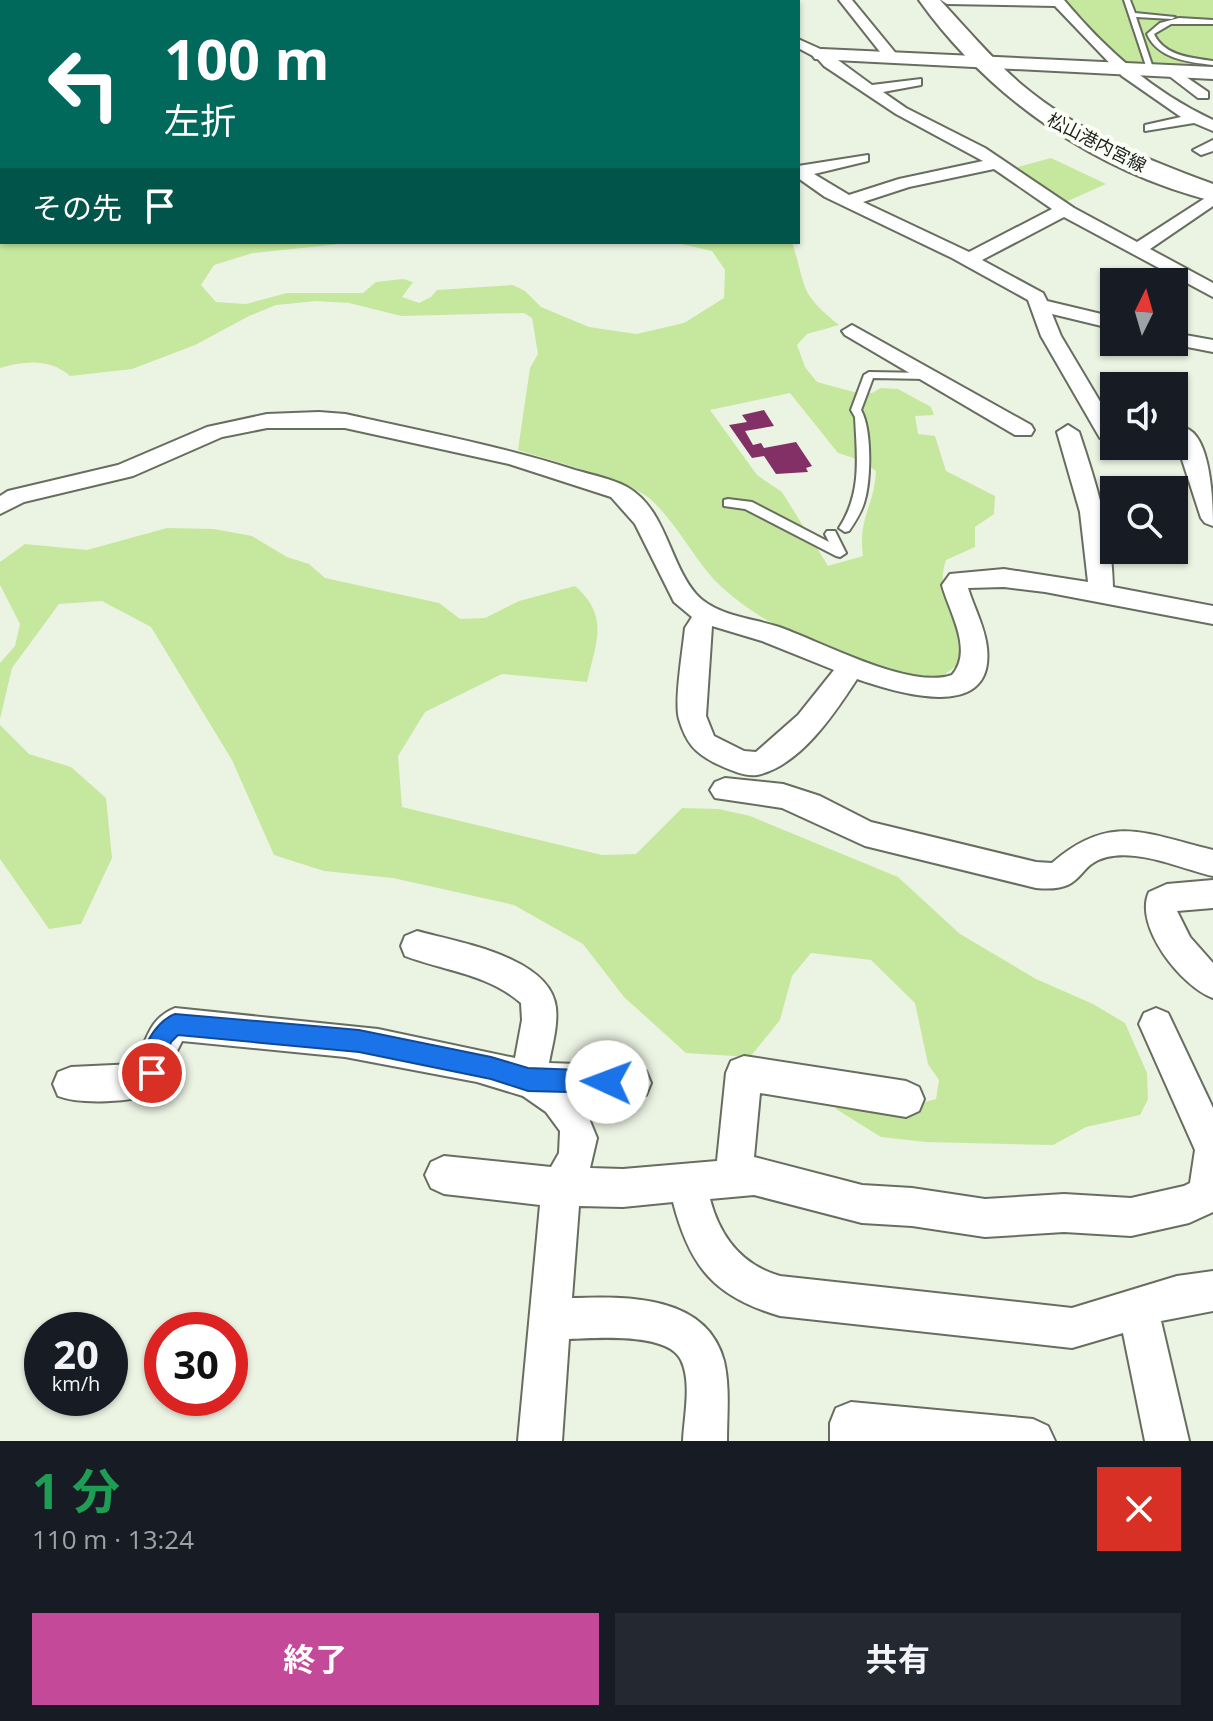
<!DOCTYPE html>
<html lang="ja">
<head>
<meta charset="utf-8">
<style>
	:root { --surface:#171b24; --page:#242831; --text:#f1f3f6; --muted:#9ea1a6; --accent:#c54999 }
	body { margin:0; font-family:"Open Sans","Noto Sans JP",sans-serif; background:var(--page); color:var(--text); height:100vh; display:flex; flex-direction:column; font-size:30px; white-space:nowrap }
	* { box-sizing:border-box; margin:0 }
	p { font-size:26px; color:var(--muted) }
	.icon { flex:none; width:44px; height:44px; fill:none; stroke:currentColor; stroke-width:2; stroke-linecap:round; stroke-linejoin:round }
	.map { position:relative; height:1441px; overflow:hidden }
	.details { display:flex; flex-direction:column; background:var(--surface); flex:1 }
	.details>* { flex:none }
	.hud { position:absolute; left:0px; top:0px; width:800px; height:244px; box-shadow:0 2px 6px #0004; background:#00695c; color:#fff; overflow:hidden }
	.needle { width:52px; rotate:5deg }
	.tools { position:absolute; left:1100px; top:268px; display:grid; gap:16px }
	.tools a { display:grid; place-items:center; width:88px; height:88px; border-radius:0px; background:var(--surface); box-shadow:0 2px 6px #0004; font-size:40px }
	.speed { position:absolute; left:24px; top:1312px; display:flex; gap:16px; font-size:40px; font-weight:700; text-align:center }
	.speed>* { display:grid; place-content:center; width:104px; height:104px; border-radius:50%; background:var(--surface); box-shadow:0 2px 6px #0004; line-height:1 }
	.speed small { font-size:20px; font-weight:400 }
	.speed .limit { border:12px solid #d22; background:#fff; color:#111 }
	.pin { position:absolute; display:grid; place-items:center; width:68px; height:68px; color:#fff; margin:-34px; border:4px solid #fff; border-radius:50%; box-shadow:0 2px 8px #0007 }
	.me { position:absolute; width:88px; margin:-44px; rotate:272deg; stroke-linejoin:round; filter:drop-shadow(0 0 6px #0008) }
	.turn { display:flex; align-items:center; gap:28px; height:168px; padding:0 32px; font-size:36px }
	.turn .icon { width:104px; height:104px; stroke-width:2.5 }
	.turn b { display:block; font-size:56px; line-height:68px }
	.then { display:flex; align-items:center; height:76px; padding:0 32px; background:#0003; gap:16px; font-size:30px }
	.round { display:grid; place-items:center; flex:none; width:84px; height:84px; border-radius:0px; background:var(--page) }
	.headline { display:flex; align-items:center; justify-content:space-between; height:136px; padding:0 32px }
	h1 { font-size:48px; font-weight:700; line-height:60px; color:#1e9e55 }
	.cta { display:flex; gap:16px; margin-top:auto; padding:16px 32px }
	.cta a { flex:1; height:92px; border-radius:0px; background:var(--accent); color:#fff; font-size:32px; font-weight:700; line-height:92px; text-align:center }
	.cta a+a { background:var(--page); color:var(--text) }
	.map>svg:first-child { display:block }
</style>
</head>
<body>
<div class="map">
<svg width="1213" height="1441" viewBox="0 0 1213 1441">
	<rect width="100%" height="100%" fill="#ebf3e3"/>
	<g fill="#c6e89e" fill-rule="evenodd">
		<polygon points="1065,0 1213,0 1213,70 1128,68"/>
		<polygon points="1051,158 1106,184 1061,204 1010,169"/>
		<path d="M0 170 2 242H358L253 253 214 265 201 285 216 302 246 304 287 293H363L376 282 403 279 413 282 402 297 419 303 431 297 437 290 513 285 525 291 541 307 589 327 636 334 684 323 724 298 725 270 712 251 673 242H792C807 289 798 292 839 325L807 334 797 345 805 367 817 382 854 392 872 393 881 388 898 389 931 407 934 415 915 416 918 434 935 436 946 471 995 496 994 514 975 527V547L946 560C935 593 955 598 962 626 965 638 961 652 959 664L938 679C872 680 753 625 710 575 689 550 674 520 649 498 628 480 548 460 518 450L530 368 538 354 532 318 524 313 401 316 349 303 316 301 276 305 249 316 195 345 132 369 70 376C50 358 24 361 0 368ZM790 393 838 453 860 460 876 471C874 508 858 516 863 556L828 566 782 492 757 475 710 410Z"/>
		<path d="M167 528 214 529 252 536 287 557 309 564 325 578 439 603 460 619 485 618 519 601 575 586C610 616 596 643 587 682L502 674 425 712 398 756 402 807 602 855 636 854 682 808 719 809 750 816 898 877 960 934 1036 979 1093 1004 1125 1023 1147 1073 1148 1099 1140 1115 1086 1127 1053 1145 926 1142 881 1137 836 1109 840 1099 914 1105 936 1099 939 1080 928 1064 915 1003 871 960 811 953 792 976 780 1020 750 1057 686 1053 624 997 583 944 514 905 393 878 324 871 274 855 232 760 151 627 102 601 59 604 12 668 0 719V663L15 646 20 624 0 585V562L25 544 87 550Z"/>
		<polygon points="0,725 29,754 71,767 106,798 112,858 81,924 49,929 0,859"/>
	</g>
	<polygon fill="#823065" points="764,410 774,426 745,431 753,445 761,443 764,448 796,442 812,466 806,468 808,472 776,474 764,456 752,458 729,425 747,422 742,415"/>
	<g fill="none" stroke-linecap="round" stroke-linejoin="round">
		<defs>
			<g id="lane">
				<polygon points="1124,0 1130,0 1135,13 1175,17 1172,19 1136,17 1155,74 1148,72"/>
				<path d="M1179 18 1213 20V24H1171L1154 34C1164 56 1192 58 1213 61V65C1188 62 1158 59 1147 34L1160 23Z"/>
				<path d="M869 372 927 373 932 376 927 379 873 378 861 410C872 429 871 482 864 503 861 513 855 522 849 531L845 532 839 528C862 493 857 457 855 417L851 410 864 375Z"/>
				<polygon points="728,499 752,502 829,542 825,534 827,531 835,531 846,553 840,557 836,556 745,509 724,506 724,500"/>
			</g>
			<g id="street">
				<polygon points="537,0 553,0 554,2 538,2"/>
				<polygon points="626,0 640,0 641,2 627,2"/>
				<polygon points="672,0 687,0 688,2 673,2"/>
				<rect x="734" y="0" width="12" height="2"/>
				<polygon points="839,0 852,0 898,56 898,62 888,62"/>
				<path d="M941 0H1064C1106 50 1153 92 1213 120V131L1194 123 1145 131V125L1181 117 1122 76 1055 6 947 4Z"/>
				<path d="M798 39 827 52 872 85 921 79V85L883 92 906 108 985 148 1074 208 1137 242 1213 193V206L1150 249 1213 283V297L1064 217 982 260 1043 293 1047 301 1114 317V329L1052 314 1061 336 1114 425V440L1100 438 1097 433 1041 336 1028 300 952 258 825 197 798 178V166L868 155V161L814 174 849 195 899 179 983 161 896 114 824 66 817 58 798 48ZM994 169 1052 209 969 252 863 202 909 187Z"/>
				<rect x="0" y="43" width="2" height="8"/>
				<polygon points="1173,68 1208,92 1208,98 1198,98 1168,75 1168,69"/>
				<polygon points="1213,140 1213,151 1201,155 1193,150"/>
				<polygon points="852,325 1031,425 1034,430 1031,435 1015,435 845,335 842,331"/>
				<polygon points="1174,333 1213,340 1213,352 1167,343 1174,342"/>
				<path d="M319 412 345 414C422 431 500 446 575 470 592 475 613 479 627 487 666 509 669 563 696 594 716 616 752 618 779 627 822 642 910 690 952 675 974 650 949 612 942 585L950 574 1004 569 1088 582 1080 512 1057 432 1068 425 1079 432C1096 483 1112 533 1113 587L1213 606V624L1045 592 1004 587 968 588C974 608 985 627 987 648 995 724 895 692 857 679 835 713 800 766 757 775 745 777 728 769 717 764 695 753 686 743 679 719 674 702 683 649 685 628L692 617 674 602 635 524 611 497 509 464 345 428H267L222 437 133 476 24 502 0 514V496L8 491 118 465 207 427 267 414ZM712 626 762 641 834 670 798 715 756 752 744 751 714 736 706 716Z"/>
				<path d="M1185 428C1211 435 1213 503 1213 526L1205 523 1201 518 1174 435Z"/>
				<path d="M725 778 783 784 820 796 871 822 1036 862 1052 863C1111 812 1146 834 1213 850V876C1182 869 1140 849 1107 857 1074 865 1087 893 1036 888L865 846 782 808 715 798 710 790 715 782Z"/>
				<path d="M1213 880V908L1177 911 1190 937 1213 963V998C1182 987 1133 926 1149 892L1167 884Z"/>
				<path d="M417 931C457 942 551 957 556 1008 558 1026 552 1046 549 1063L633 1066 646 1071 651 1083 646 1095 633 1100 581 1099 597 1138 590 1168 623 1169 717 1161 726 1073 731 1061 744 1056 906 1081 919 1087 924 1099 919 1111 906 1117 760 1093 754 1157 862 1185 912 1188 985 1199 1064 1194 1131 1198 1184 1186 1190 1183 1195 1150 1139 1024 1144 1013 1156 1008 1168 1013 1213 1108V1212L1189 1223 1131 1236 1064 1232 985 1237 912 1226 862 1223 754 1195 710 1199C720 1237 742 1265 780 1276L1072 1308 1177 1276 1213 1271V1311L1161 1321 1189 1441H1145L1123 1333 1072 1348 780 1316C715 1297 690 1268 673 1202L623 1207 579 1206 572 1298C627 1296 707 1295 724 1361 730 1387 727 1414 727 1441H683C684 1417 692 1382 681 1360 668 1332 595 1338 569 1339L562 1441H518L540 1205 444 1194 431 1188 425 1175 431 1162 444 1156 551 1167 559 1153 560 1131 546 1112 523 1096 477 1082 345 1057 182 1041 156 1093C133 1102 81 1105 58 1096L53 1084 58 1072 71 1067 135 1064C147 1041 148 1019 175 1008L378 1029 515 1058 522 1020 521 1003C488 974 445 971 405 956L401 946 405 936Z"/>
				<polygon points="851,1402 1033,1419 1048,1426 1055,1441 830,1441 830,1423 836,1408"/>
			</g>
			<polygon id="secondary" points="822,49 1213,67 1213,79 815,59 812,55 815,51"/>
			<path id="primary" d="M919 0H940C967 29 992 59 1022 85 1078 132 1145 159 1213 184V201C1096 172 989 98 919 0Z"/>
		</defs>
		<use href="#lane" stroke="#676e60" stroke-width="4"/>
		<use href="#street" stroke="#676e60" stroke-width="4"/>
		<use href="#secondary" stroke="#676e60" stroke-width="4"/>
		<use href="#primary" stroke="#676e60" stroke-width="4"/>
		<use href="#lane" fill="#fff" fill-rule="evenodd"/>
		<use href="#street" fill="#fff" fill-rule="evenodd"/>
		<use href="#secondary" fill="#fff" fill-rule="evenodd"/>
		<use href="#primary" fill="#fff" fill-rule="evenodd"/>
	</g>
	<path fill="#1a73e8" stroke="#114b97" stroke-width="2" d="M175 1014 359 1030 491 1057 528 1068 607 1071 615 1074 619 1082 615 1090 607 1093 528 1091 491 1079 359 1052 178 1035 171 1042 160 1081 152 1084 143 1081C134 1059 153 1022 175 1014Z"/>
	<g text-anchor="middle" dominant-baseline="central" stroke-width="8" stroke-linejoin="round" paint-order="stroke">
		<g font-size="18" fill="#1b1e18" stroke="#fbfff8">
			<text transform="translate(1097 142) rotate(27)">松山港内宮線</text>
		</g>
	</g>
</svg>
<div class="tools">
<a><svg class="needle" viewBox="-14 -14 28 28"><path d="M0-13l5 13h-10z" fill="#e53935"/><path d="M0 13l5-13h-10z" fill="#9ea1a6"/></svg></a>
<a><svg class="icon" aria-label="sound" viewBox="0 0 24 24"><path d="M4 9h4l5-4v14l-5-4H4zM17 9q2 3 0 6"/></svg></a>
<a><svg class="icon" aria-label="search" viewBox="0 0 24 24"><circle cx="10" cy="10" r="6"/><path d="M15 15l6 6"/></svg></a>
</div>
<div class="speed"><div>20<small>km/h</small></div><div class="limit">30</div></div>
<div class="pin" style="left:152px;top:1073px;background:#d93025"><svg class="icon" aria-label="arrive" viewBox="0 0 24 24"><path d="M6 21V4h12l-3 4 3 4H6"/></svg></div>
<svg class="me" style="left:607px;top:1082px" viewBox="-20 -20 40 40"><circle r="19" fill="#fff"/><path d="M0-13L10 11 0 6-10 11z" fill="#1a73e8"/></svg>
<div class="hud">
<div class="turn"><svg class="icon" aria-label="left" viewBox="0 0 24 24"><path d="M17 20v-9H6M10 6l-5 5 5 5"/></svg><div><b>100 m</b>左折</div></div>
<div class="then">その先<svg class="icon" aria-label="arrive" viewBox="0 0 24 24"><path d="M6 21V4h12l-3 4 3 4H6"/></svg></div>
</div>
</div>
<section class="details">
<div class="headline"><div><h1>1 分</h1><p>110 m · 13:24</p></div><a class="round" style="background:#d93025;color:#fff"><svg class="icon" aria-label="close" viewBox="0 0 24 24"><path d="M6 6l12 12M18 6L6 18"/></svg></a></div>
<div class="cta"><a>終了</a><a>共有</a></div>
</section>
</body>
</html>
